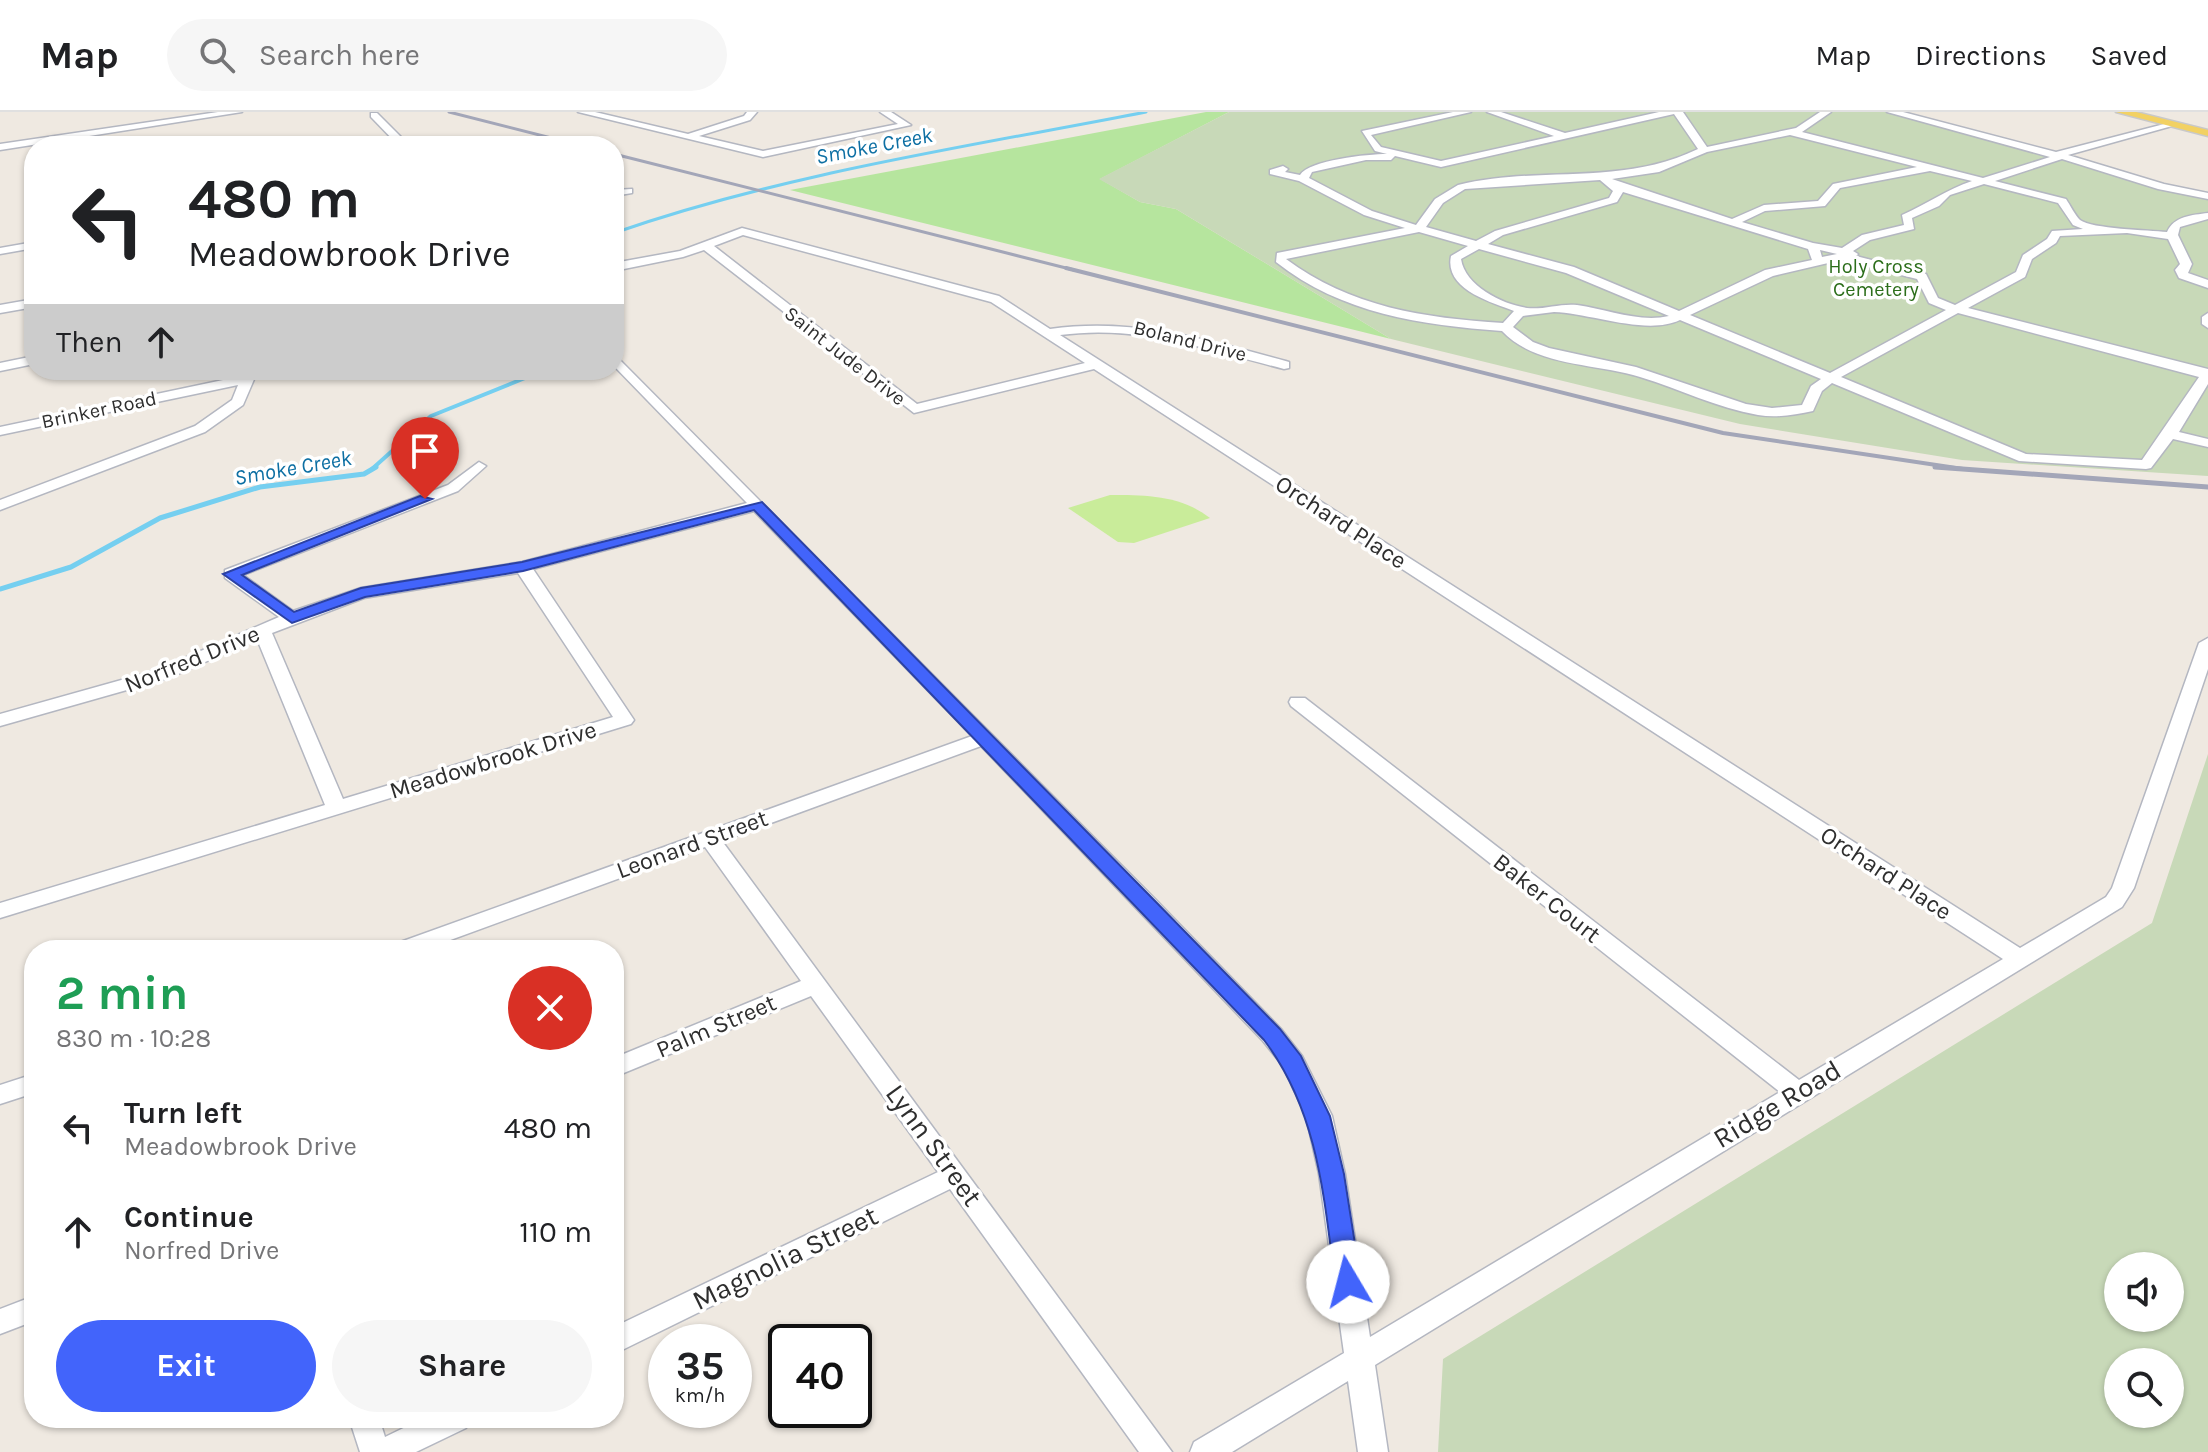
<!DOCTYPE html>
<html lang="en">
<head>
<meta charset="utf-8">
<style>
	:root { --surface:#fff; --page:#f6f6f6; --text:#202124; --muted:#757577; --line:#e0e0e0; --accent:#4264fb }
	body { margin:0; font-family:Karla,sans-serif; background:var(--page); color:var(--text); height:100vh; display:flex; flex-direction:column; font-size:30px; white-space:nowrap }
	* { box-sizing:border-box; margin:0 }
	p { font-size:26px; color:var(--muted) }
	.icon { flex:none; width:44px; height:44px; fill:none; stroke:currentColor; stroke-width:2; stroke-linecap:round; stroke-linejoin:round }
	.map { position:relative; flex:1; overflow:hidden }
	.drawer { position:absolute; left:24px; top:828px; width:600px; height:488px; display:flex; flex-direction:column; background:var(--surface); border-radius:32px; box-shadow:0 2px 6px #0004 }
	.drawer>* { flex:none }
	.hud { position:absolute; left:24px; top:24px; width:600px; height:244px; border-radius:32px; box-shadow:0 2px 6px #0004; background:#fff; color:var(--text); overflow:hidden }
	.fabs { position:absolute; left:2104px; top:1140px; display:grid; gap:16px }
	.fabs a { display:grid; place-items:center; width:80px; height:80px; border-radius:50%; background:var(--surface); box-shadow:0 2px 6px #0004; font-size:40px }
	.speed { position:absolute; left:648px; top:1212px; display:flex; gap:16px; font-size:40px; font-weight:700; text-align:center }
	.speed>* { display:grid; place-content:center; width:104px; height:104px; border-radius:50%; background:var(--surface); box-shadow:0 2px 6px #0004; line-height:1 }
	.speed small { font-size:20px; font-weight:400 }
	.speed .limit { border:4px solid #111; border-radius:12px; background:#fff; color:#111 }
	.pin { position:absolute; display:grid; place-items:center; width:68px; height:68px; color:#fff; margin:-82px -34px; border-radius:50% 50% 50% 0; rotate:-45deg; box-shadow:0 0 8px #0007 }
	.pin .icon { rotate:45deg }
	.me { position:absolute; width:88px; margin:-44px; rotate:352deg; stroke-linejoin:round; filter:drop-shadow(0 0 6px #0008) }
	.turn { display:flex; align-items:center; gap:28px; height:168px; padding:0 32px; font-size:36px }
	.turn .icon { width:104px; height:104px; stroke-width:2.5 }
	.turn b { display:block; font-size:56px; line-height:68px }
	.then { display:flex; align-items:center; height:76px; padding:0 32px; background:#0003; gap:16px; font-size:30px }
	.round { display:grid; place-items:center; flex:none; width:84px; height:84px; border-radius:42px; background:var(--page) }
	.head { display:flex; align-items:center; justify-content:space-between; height:136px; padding:0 32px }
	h1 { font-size:48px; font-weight:700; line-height:60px; color:#1e9e55 }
	.cta { display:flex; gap:16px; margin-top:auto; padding:16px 32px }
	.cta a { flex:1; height:92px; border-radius:48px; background:var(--accent); color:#fff; font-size:32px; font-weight:700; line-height:92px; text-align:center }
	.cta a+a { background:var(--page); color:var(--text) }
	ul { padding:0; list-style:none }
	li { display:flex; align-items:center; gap:24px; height:104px; padding:0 32px }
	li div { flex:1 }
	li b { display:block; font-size:30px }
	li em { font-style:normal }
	header { display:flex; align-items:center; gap:48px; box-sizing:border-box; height:112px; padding:0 40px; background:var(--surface); border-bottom:2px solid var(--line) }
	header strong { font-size:38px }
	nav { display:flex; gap:44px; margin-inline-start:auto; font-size:28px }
	.search { width:560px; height:72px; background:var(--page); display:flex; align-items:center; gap:20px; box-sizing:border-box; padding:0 28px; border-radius:44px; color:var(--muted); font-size:30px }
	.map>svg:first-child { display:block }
</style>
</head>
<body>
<header>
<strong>Map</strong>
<div class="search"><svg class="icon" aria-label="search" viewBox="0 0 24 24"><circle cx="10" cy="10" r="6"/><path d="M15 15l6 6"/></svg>Search here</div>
<nav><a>Map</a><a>Directions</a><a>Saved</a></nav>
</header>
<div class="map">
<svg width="2208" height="1340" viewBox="0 0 2208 1340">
	<rect width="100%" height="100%" fill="#efe9e1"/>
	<polygon fill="#b6e59e" points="1206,0 1229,0 1100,67 1140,90 1176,97 1391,227 790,78"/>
	<g fill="#c8d9b8" fill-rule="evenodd">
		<polygon points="1229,0 1897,0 2208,83 2208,364 1962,348 1740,312 1391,227 1176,97 1140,90 1099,67"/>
		<path d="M2208 642V1340H1438L1443 1247 2152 811ZM2118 1154H2170V1206H2118ZM2118 1250H2170V1302H2118Z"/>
	</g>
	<path fill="#c9ec9a" d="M1110 383C1146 383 1180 383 1210 406L1134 431 1118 430 1068 396Z"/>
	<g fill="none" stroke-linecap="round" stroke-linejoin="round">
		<path stroke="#75cff0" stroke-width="3" d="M614 121C787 61 967 35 1146 0"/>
		<polyline stroke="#75cff0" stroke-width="4" points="372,357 431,304 525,266 524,258"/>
		<polyline stroke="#75cff0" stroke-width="5" points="0,477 71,455 160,406 260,375 364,362 376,355"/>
		<defs>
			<g id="minor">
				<polygon points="218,0 242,0 0,38 0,32"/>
				<polygon points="578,0 595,0 688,22 744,4 747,0 757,0 750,8 699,24 763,39 898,12 880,0 891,0 911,13 763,45"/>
				<path d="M1453 0H1471L1371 23 1381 35 1441 49 1554 24 1487 0H1501L1565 21 1659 0H1683L1707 35 1796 16 1820 0H1831L1802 20 1983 66 2050 45 1887 0H1903L2056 40 2172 10V14L2068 43 2164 72 2208 81V87L2158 77 2062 47 1995 69 2066 87C2070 93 2075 103 2080 108 2092 117 2148 118 2167 120 2174 104 2192 103 2208 101V107L2180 115 2178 123 2192 152 2188 161 2208 168V176L2179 166 2175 158 2180 152 2168 127 2127 121 2060 124 2056 131 2032 147 2025 165 1968 196 2208 257V272L2179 320 2208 327V335L2173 327 2151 356 2146 357 2019 349 1832 271 1822 279 1813 299C1795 303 1776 306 1758 303 1717 296 1680 277 1640 265 1596 251 1536 255 1502 219 1421 213 1342 202 1276 150L1277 141 1405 116 1364 103 1299 69 1270 62V58L1283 54 1288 57 1285 60 1300 63C1309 48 1368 42 1387 42L1375 39 1362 19ZM1674 2 1698 37C1619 75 1539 53 1458 73L1435 87 1416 113 1372 99 1309 66 1312 60 1366 48H1391L1395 44 1441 55ZM1790 23 1917 55 1833 72 1818 89 1764 93 1732 107 1612 67 1659 60 1707 40ZM1930 59 1972 69C1946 78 1927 92 1902 103L1904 113 1862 123 1842 136 1813 131 1742 110 1765 99 1825 94 1840 76ZM1600 68 1613 79 1609 86 1495 119 1476 129 1426 115 1443 91 1465 77ZM1984 72 2058 91 2073 113 2083 117 2052 119 2047 127 2023 143 2016 160 1955 193 1938 186 1926 162 1856 144 1858 142 1853 139 1870 128 1914 117 1912 106 1939 94 1950 83ZM1623 80 1808 137 1812 148 1765 158 1679 199 1574 155 1488 132 1503 123 1617 90ZM1419 120 1468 134 1451 144C1444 177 1490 190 1514 199L1503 211C1424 206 1350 195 1286 147ZM1479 137 1566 161 1669 204C1639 211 1607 197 1577 193 1561 191 1543 198 1527 196 1502 192 1465 174 1461 147ZM1820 138 1837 142 1822 145ZM1841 148 1917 167 1929 191 1946 198 1830 261 1690 203 1773 164ZM1554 200C1590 201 1647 224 1680 208L1821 267 1811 274 1802 293 1772 296 1746 292 1636 255 1549 236 1533 230 1513 215 1523 204ZM1958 201 2199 265 2142 348 2026 342 1841 265Z"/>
				<polygon points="371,1 377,1 410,34 399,34 371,5"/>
				<polygon points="632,77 632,81 614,84 614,78"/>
				<path d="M742 116 999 184 1050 217C1134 205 1208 228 1289 250V256L1284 257C1209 238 1139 212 1060 223L2020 836 2106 785 2112 776 2199 531 2208 526V557L2134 776 2122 795 1375 1253 1388 1340H1358L1348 1269 1232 1340H1190L1194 1330 1344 1241 1319 1062 1306 1004 1283 954 1263 929 981 634 722 729 1172 1340H1139L950 1077 614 1242V1215L938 1060 811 884 614 965V946L801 869 705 735 423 838H389L392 833 972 624 754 399 533 457 634 608 631 612 0 806V791L325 693 257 527 169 566 0 614V602L157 558 279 505 225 466V458L448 373 479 350 486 354 458 379 243 463 293 499 361 476 522 450 747 391 614 254V242L1157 789 1281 917 1302 944 1332 1004 1345 1062 1370 1225 1780 980 1291 594 1289 590 1291 586H1305L1799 968 2003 847 1094 257 914 301 704 138 683 145 614 159V151L680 139ZM743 123 991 190 1085 251 917 292 714 134ZM518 461 613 605 343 687 272 521 364 486Z"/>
				<polygon points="34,130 34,136 0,142 0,136"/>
				<polygon points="34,187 34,195 0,201 0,193"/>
				<polygon points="2208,201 2208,216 2202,212 2202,205"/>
				<polygon points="34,244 34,252 0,259 0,251"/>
				<polygon points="244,258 258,258 243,293 205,320 0,398 0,388 195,314 232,288 238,273 0,323 0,315 242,264"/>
				<polygon points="34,962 34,981 0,992 0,973"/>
				<polygon points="34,1184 34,1209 0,1222 0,1197"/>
				<polygon points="349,1306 379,1306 385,1325 424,1306 470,1306 466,1316 416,1340 360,1340"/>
			</g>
			<polygon id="major" points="2116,0 2136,0 2208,18 2208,24"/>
		</defs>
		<use href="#minor" stroke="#b4b7c1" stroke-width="3"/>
		<use href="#major" stroke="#c9c9c9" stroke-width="3"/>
		<use href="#minor" fill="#fff" fill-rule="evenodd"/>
		<use href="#major" fill="#f2d163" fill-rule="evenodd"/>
		<g stroke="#a3a6b8" stroke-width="3">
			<polyline points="449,0 583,34"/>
			<polyline points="614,42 1074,158"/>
		</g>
		<polyline stroke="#a3a6b8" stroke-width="4" points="1066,156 1723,321 1963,357"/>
		<polyline stroke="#a3a6b8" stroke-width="5" points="1935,355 2208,375"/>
	</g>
	<path fill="#4264fb" stroke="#2b41a3" stroke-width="2" d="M420 384 432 387 242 463 294 500 361 476 522 450 762 390 1156 790 1280 917 1301 944 1330 1004 1344 1062 1361 1170 1357 1178 1348 1181 1339 1178 1335 1170C1324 1085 1318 999 1264 928L754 398 523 459 365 485 292 511 223 462Z"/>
	<g text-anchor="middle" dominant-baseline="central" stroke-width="7" stroke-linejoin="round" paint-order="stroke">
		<g font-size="20" fill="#2c6e1b" stroke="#fff">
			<text x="1876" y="154">Holy Cross<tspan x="1876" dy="23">Cemetery</tspan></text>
		</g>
		<g font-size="20" fill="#2e2e2e" stroke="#fff">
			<text transform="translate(1190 229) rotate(14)">Boland Drive</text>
			<text transform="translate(845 244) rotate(38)">Saint Jude Drive</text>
			<text transform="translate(99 298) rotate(-12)">Brinker Road</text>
		</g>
		<g font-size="22" font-style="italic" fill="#0d6fa3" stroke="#fff">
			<text transform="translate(874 34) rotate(-11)">Smoke Creek</text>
			<text transform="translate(293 356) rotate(-10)">Smoke Creek</text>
		</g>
		<g font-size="24" fill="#2e2e2e" stroke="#fff">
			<text transform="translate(1341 410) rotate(33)">Orchard Place</text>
			<text transform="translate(192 547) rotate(-22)">Norfred Drive</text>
			<text transform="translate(493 648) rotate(-17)">Meadowbrook Drive</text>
			<text transform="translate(692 732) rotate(-20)">Leonard Street</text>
			<text transform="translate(1886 761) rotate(33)">Orchard Place</text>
			<text transform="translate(1547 786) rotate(38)">Baker Court</text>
			<text transform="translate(716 914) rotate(-23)">Palm Street</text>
		</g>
		<g font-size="28" fill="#2e2e2e" stroke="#fff">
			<text transform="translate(1777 992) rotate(-31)">Ridge Road</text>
			<text transform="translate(934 1033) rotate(54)">Lynn Street</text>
			<text transform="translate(785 1146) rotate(-26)">Magnolia Street</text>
		</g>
	</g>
</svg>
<div class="fabs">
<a><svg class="icon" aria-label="sound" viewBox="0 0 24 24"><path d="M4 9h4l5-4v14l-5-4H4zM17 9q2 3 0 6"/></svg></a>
<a><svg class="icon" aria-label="search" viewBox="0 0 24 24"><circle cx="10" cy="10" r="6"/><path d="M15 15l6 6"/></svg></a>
</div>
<div class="speed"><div>35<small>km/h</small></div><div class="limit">40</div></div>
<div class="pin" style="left:425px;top:387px;background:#d93025"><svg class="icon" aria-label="arrive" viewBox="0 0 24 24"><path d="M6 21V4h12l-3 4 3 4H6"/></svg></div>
<svg class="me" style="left:1348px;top:1170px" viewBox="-20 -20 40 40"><circle r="19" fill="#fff"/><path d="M0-13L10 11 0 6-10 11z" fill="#4264fb"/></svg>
<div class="hud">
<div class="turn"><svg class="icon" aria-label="left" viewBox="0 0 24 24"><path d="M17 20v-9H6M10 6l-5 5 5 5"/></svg><div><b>480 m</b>Meadowbrook Drive</div></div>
<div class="then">Then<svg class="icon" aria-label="ahead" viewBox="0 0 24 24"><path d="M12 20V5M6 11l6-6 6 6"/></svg></div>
</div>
<section class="drawer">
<div class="head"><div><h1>2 min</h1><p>830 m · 10:28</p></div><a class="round" style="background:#d93025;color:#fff"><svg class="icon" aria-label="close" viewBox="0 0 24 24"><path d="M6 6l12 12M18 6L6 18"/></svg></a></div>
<ul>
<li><svg class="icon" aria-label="left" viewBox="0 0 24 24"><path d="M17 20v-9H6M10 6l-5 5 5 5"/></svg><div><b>Turn left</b><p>Meadowbrook Drive</p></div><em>480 m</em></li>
<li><svg class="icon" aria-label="ahead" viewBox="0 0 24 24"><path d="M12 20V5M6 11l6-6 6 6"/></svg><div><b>Continue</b><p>Norfred Drive</p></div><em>110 m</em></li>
</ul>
<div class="cta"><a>Exit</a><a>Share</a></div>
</section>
</div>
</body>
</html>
